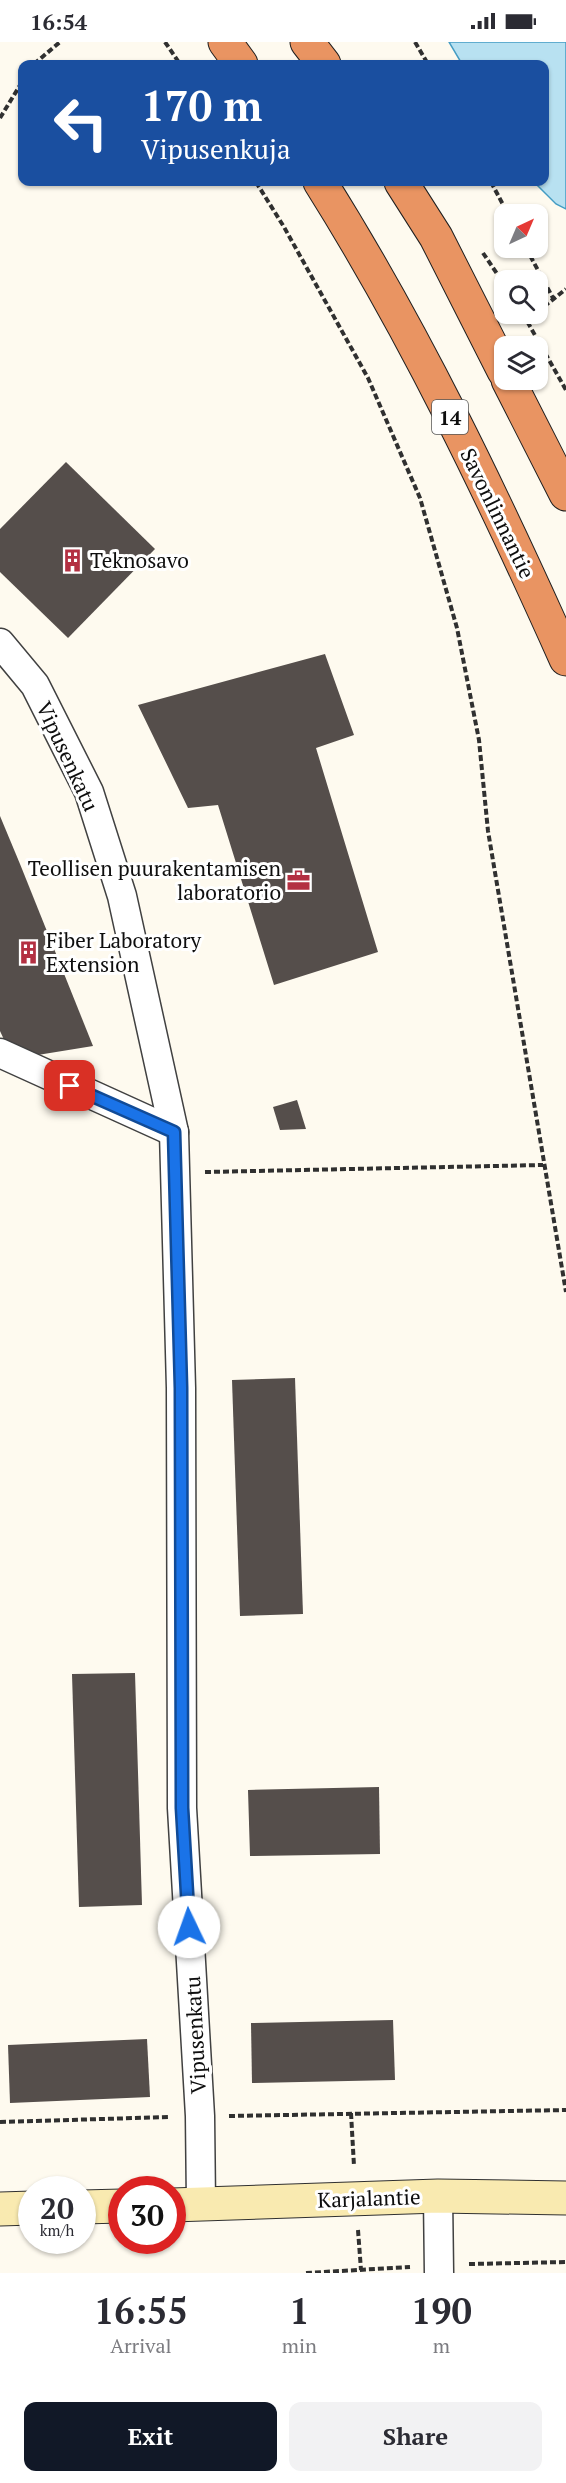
<!DOCTYPE html>
<html lang="en">
<head>
<meta charset="utf-8">
<style>
	:root { --surface:#fff; --page:#f2f2f3; --text:#2b2b33; --muted:#7c7c81; --accent:#111827 }
	body { margin:0; font-family:"PT Serif",serif; background:var(--page); color:var(--text); height:100vh; display:flex; flex-direction:column; font-size:22px; white-space:nowrap }
	* { box-sizing:border-box; margin:0 }
	p { font-size:20px; color:var(--muted) }
	.icon { flex:none; width:33px; height:33px; fill:none; stroke:currentColor; stroke-width:2; stroke-linecap:round; stroke-linejoin:round }
	.map { position:relative; height:2231px; overflow:hidden }
	.drawer { display:flex; flex-direction:column; background:var(--surface); flex:1 }
	.drawer>* { flex:none }
	.hud { position:absolute; left:18px; top:18px; width:531px; height:126px; border-radius:12px; box-shadow:0 2px 4px #0004; background:#1a4fa0; color:#fff; overflow:hidden }
	.needle { width:39px; rotate:44deg }
	.tools { position:absolute; left:494px; top:162px; display:grid; gap:12px }
	.tools a { display:grid; place-items:center; width:54px; height:54px; border-radius:12px; background:var(--surface); box-shadow:0 2px 4px #0004; font-size:30px }
	.speed { position:absolute; left:18px; top:2134px; display:flex; gap:12px; font-size:30px; font-weight:700; text-align:center }
	.speed>* { display:grid; place-content:center; width:78px; height:78px; border-radius:50%; background:var(--surface); box-shadow:0 2px 4px #0004; line-height:1 }
	.speed small { font-size:15px; font-weight:400 }
	.speed .limit { border:9px solid #d22; background:#fff; color:#111 }
	.pin { position:absolute; display:grid; place-items:center; width:51px; height:51px; color:#fff; margin:-26px; border-radius:12px; box-shadow:0 3px 9px #0006 }
	.me { position:absolute; width:66px; margin:-33px; rotate:357deg; stroke-linejoin:round; filter:drop-shadow(0 0 4px #0008) }
	.turn { display:flex; align-items:center; gap:21px; height:126px; padding:0 24px; font-size:27px }
	.turn .icon { width:78px; height:78px; stroke-width:2.5 }
	.turn b { display:block; font-size:42px; line-height:51px }
	.eta { display:flex; justify-content:space-evenly; align-items:center; height:102px; text-align:center }
	.eta b { font-size:36px; font-weight:600; line-height:42px }
	.button { display:flex; gap:12px; margin-top:auto; padding:12px 24px }
	.button a { flex:1; height:69px; border-radius:12px; background:var(--accent); color:#fff; font-size:24px; font-weight:600; line-height:69px; text-align:center }
	.button a+a { background:var(--page); color:var(--text) }
	.status { display:flex; justify-content:space-between; align-items:center; height:42px; padding:0 30px; background:var(--surface); direction:ltr }
	.status svg { height:16px; fill:currentColor }
	.map>svg:first-child { display:block }
</style>
</head>
<body>
<div class="status"><b>16:54</b><svg viewBox="0 0 49 12"><path d="M0 12V9h3v3zM5 12V6h3v6zM10 12V3h3v9zM15 12V0h3v12zM26 1h20v11H26zM47 4h2v5h-2z"/></svg></div>
<div class="map">
<svg width="566" height="2231" viewBox="0 0 566 2231">
	<rect width="100%" height="100%" fill="#fefaef"/>
	<polygon fill="#b8e1f1" stroke="#449cc3" stroke-width="1.5" points="449,0 566,0 566,167 556,162 534,140 544,140 544,22 462,22"/>
	<g fill="#554e4b">
		<polygon points="66,420 155,507 68,596 0,530 0,487"/>
		<polygon points="325,612 354,693 316,706 378,910 274,943 218,763 188,766 138,663"/>
		<polygon points="0,774 20,822 93,1004 13,1017 0,989"/>
		<polygon points="297,1058 306,1087 280,1088 273,1065"/>
		<polygon points="295,1336 303,1572 240,1574 232,1338"/>
		<polygon points="135,1631 142,1863 79,1865 72,1632"/>
		<polygon points="379,1745 380,1812 250,1814 248,1748"/>
		<polygon points="393,1978 395,2038 252,2041 251,1981"/>
		<polygon points="147,1997 150,2055 10,2061 8,2003"/>
	</g>
	<g fill="none" stroke-linecap="round" stroke-linejoin="round">
		<defs>
			<g id="street">
				<polyline points="0,601 35,643 89,750 122,854 174,1090 181,1346 182,1766 200,2074 201,2162"/>
				<polyline points="0,1011 174,1090"/>
				<polyline points="438,2154 439,2231"/>
			</g>
			<g id="secondary">
				<polyline points="172,2163 438,2154 566,2156"/>
				<polyline points="82,2165 122,2164"/>
				<polyline points="0,2167 32,2166"/>
			</g>
			<g id="highway">
				<polyline points="225,0 241,22"/>
				<polyline points="307,0 324,22"/>
				<path d="M320 140C415 291 493 454 566 617"/>
				<polyline points="401,140 436,195 504,329"/>
				<polyline points="508,338 566,452"/>
			</g>
		</defs>
		<use href="#street" stroke="#414141" stroke-width="31"/>
		<use href="#secondary" stroke="#303030" stroke-width="35"/>
		<use href="#highway" stroke="#1f1f1f" stroke-width="35"/>
		<g stroke="#303030" stroke-width="4" stroke-dasharray="6 3" stroke-linecap="butt">
			<polyline points="165,0 180,22"/>
			<polyline points="415,0 428,22"/>
			<polyline points="34,22 60,0"/>
			<polyline points="0,76 22,40"/>
			<polyline points="256,140 284,185 368,336 420,456 457,586 479,698 488,789 566,1250"/>
			<polyline points="491,140 508,172"/>
			<polyline points="526,206 553,256"/>
			<polyline points="483,211 504,242"/>
			<polyline points="537,270 566,247"/>
			<polyline points="523,272 566,348"/>
			<polyline points="527,278 535,272"/>
			<polyline points="205,1130 543,1123"/>
			<polyline points="351,2071 354,2124"/>
			<polyline points="229,2074 566,2068"/>
			<polyline points="0,2080 170,2075"/>
			<polyline points="358,2188 361,2228"/>
			<polyline points="469,2222 566,2220"/>
			<polyline points="306,2231 410,2225"/>
		</g>
		<use href="#street" stroke="#fff" stroke-width="28"/>
		<use href="#secondary" stroke="#f9eab0" stroke-width="33"/>
		<use href="#highway" stroke="#e99462" stroke-width="33"/>
	</g>
	<g fill="none" stroke-linecap="round" stroke-linejoin="round">
		<defs>
			<polyline id="route" points="70,1044 174,1090 181,1346 182,1766 189,1885"/>
		</defs>
		<use href="#route" stroke="#114b97" stroke-width="15"/>
		<use href="#route" stroke="#1a73e8" stroke-width="10"/>
	</g>
	<defs>
		<symbol id="building-bare" viewBox="-9 -9 18 18"><path d="M-4-6H4V6H1V3H-1V6H-4ZM-2.5-4.3h1.7v1.8h-1.7ZM.8-4.3h1.7v1.8H.8ZM-2.5-1h1.7V.8h-1.7ZM.8-1h1.7V.8H.8Z" fill="#b33042" stroke="#fff" stroke-width="2.5" paint-order="stroke"/></symbol>
		<symbol id="office-bare" viewBox="-9 -9 18 18"><path d="M-6-3h4V-5.5h4V-3h4V5H-6ZM-1-4.5V-3h2v-1.5ZM-6 0V1H6V0Z" fill="#b33042" stroke="#fff" stroke-width="2.5" paint-order="stroke"/></symbol>
	</defs>
	<g fill-rule="evenodd">
		<use href="#building-bare" x="56" y="502" width="33" height="33"/>
		<use href="#office-bare" x="282" y="822" width="33" height="33"/>
		<use href="#building-bare" x="12" y="894" width="33" height="33"/>
	</g>
	<g text-anchor="middle" dominant-baseline="central" stroke-width="6" stroke-linejoin="round" paint-order="stroke">
		<rect fill="#fff" stroke="#565656" stroke-width="1.5" x="432" y="358" width="36" height="34" rx="4.5"/>
		<g font-size="20" font-weight="bold" fill="#0e0e0e">
			<text x="450" y="375">14</text>
		</g>
		<g font-size="21" fill="#0e0e0e" stroke="#fff">
			<text transform="translate(498 471) rotate(64)">Savonlinnantie</text>
			<text transform="translate(68 714) rotate(65)">Vipusenkatu</text>
			<text transform="translate(195 1993) rotate(-93)">Vipusenkatu</text>
			<text transform="translate(369 2156) rotate(-2)">Karjalantie</text>
		</g>
		<g font-size="21" fill="#0e0e0e" stroke="#fff" text-anchor="start">
			<text x="90" y="518">Teknosavo</text>
			<text x="281" y="826" text-anchor="end">Teollisen puurakentamisen<tspan x="281" dy="24">laboratorio</tspan></text>
			<text x="46" y="898">Fiber Laboratory<tspan x="46" dy="24">Extension</tspan></text>
		</g>
	</g>
</svg>
<div class="tools">
<a><svg class="needle" viewBox="-14 -14 28 28"><path d="M0-13l5 13h-10z" fill="#e53935"/><path d="M0 13l5-13h-10z" fill="#7c7c81"/></svg></a>
<a><svg class="icon" aria-label="search" viewBox="0 0 24 24"><circle cx="10" cy="10" r="6"/><path d="M15 15l6 6"/></svg></a>
<a><svg class="icon" aria-label="layers" viewBox="0 0 24 24"><path d="M12 4l9 5-9 5-9-5zM3 14l9 5 9-5"/></svg></a>
</div>
<div class="speed"><div>20<small>km/h</small></div><div class="limit">30</div></div>
<div class="pin" style="left:70px;top:1044px;background:#d93025"><svg class="icon" aria-label="arrive" viewBox="0 0 24 24"><path d="M6 21V4h12l-3 4 3 4H6"/></svg></div>
<svg class="me" style="left:189px;top:1885px" viewBox="-20 -20 40 40"><circle r="19" fill="#fff"/><path d="M0-13L10 11 0 6-10 11z" fill="#1a73e8"/></svg>
<div class="hud">
<div class="turn"><svg class="icon" aria-label="left" viewBox="0 0 24 24"><path d="M17 20v-9H6M10 6l-5 5 5 5"/></svg><div><b>170 m</b>Vipusenkuja</div></div>
</div>
</div>
<section class="drawer">
<div class="eta">
<div><b>16:55</b><p>Arrival</p></div>
<div><b>1</b><p>min</p></div>
<div><b>190</b><p>m</p></div>
</div>
<div class="button"><a>Exit</a><a>Share</a></div>
</section>
</body>
</html>
